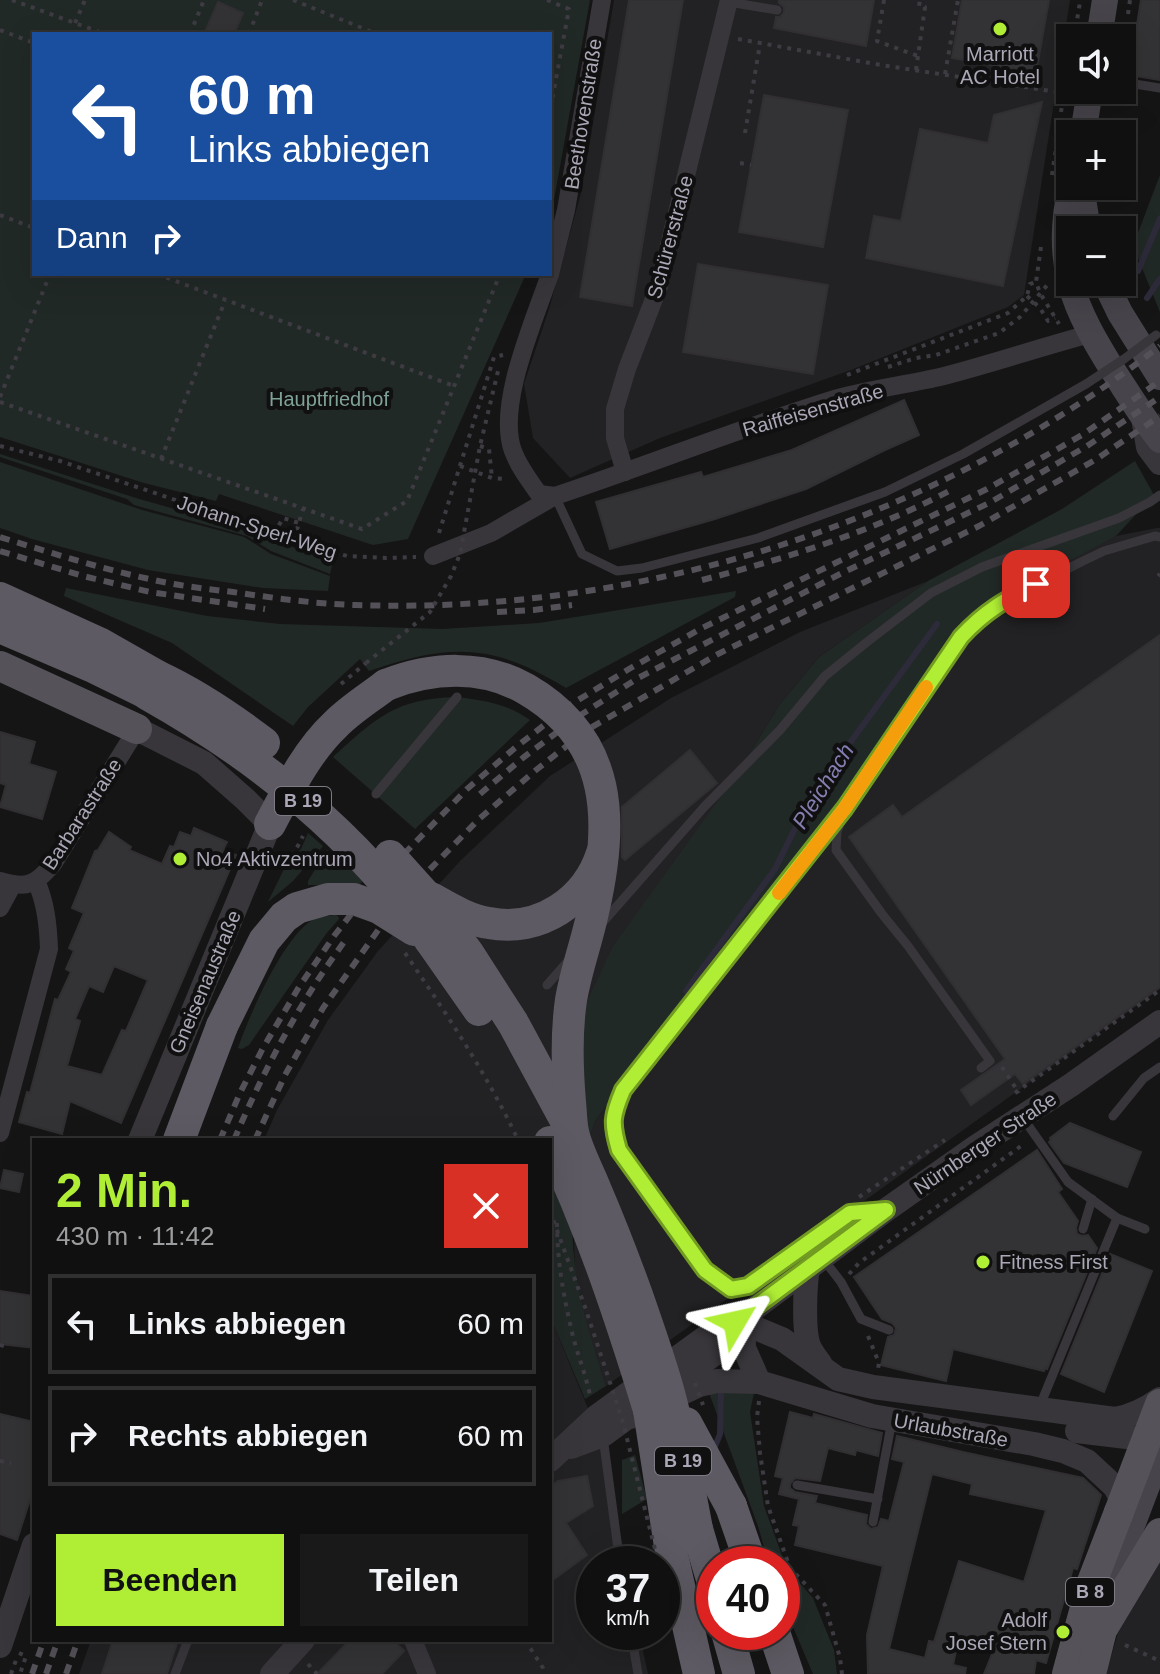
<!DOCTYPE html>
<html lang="de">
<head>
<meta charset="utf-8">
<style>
	:root { --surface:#101010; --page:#191919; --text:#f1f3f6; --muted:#9c9d9f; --line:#303030; --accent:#b0ee35 }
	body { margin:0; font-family:Helvetica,sans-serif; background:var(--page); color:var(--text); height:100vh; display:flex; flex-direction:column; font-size:30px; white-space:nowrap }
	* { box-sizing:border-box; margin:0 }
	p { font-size:26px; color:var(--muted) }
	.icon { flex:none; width:44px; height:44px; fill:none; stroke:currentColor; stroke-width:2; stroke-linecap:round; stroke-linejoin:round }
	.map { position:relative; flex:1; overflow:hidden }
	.panel { position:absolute; left:32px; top:1138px; width:520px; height:504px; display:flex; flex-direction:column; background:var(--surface); border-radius:0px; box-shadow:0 8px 32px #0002,0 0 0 2px var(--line) }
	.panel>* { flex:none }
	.top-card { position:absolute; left:32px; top:32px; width:520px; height:244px; border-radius:0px; box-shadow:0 8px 32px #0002,0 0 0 2px var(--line); background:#1a4fa0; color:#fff; overflow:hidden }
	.controls { position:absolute; left:1056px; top:24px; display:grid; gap:16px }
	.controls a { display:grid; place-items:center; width:80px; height:80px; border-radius:0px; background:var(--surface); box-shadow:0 8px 32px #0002,0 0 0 2px var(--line); font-size:40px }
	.speed { position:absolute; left:576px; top:1546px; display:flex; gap:16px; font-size:40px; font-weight:700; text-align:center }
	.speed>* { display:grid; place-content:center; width:104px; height:104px; border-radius:50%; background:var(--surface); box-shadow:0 8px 32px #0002,0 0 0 2px var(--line); line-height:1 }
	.speed small { font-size:20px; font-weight:400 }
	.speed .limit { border:12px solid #d22; background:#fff; color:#111 }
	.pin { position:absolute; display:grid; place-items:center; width:68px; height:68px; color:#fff; margin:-34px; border-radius:16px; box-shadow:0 4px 12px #0006 }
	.me { position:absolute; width:88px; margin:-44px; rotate:54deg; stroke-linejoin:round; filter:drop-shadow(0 0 6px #0008) }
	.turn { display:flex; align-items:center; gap:28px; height:168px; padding:0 24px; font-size:36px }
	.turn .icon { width:104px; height:104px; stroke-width:2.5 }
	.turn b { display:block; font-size:56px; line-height:68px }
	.then { display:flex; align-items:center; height:76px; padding:0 24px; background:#0003; gap:16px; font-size:30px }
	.round { display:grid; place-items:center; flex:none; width:84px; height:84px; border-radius:0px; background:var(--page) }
	.summary { display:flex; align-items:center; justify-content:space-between; height:136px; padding:0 24px }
	h1 { font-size:48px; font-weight:700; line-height:60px; color:var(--accent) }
	.cta { display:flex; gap:16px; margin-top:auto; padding:16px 24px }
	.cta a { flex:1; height:92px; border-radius:0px; background:var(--accent); color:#111; font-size:32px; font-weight:700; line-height:92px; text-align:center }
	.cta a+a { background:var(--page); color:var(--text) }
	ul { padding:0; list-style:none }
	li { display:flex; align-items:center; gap:24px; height:100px; margin:0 16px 12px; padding:0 8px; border:4px solid var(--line); border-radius:0px }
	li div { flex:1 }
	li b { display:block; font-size:30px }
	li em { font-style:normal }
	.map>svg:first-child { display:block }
</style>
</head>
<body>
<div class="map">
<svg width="1160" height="1674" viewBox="0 0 1160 1674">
	<rect width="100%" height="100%" fill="#161516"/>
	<g fill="#222123">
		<polygon points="614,0 1070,0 1024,295 1008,307 851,370 660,438 570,478 533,438 524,384 549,309 581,193"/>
		<polygon points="1157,528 1160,528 1160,989 606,1386 588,1330 575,1270 573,1210 584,1152 595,1121 829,821 949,636 979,609 1093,547 1116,536"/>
		<polygon points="928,581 819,657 780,704 735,777 550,1140 264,1140 277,1110 328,1020 378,951 461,860 550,776 671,698 800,632"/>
		<polygon points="550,1312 552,1321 603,1445 626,1564 594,1564 594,1632 639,1632 648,1674 79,1674 91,1640 550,1640"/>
		<polygon points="1160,1560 1160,1674 1106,1674 1118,1633"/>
	</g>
	<g fill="#212927">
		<polygon points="0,0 590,0 550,222 550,34 34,34 34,274 526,274 408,539 373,545 219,494 216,501 144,483 0,437"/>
		<polygon points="1160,175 1160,312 1133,246"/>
		<polygon points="0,454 136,498 206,518 333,561 330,574 271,551 247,536 134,505 127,499 0,457"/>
		<path d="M1135 461 1154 495 1116 536 979 609 949 636 829 821 595 1121C585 1149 575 1180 573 1211 569 1271 588 1329 606 1386L585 1399 552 1321 550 1312V1174L583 1010 613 946 735 777 780 704 819 657 928 581 1062 509Z"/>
		<polygon points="0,462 142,510 244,537 271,554 330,576 328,591 263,588 148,570 32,539 0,528"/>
		<path d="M66 588 207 616 280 624 442 629 539 623 736 591 735 597 566 688C493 643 450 643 369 671L360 659 308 707 293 726 172 643 64 596Z"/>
		<path d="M457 697C486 701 505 703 530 720L415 829 333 757C377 717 395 699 457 697Z"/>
		<polygon points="308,833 323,846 293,881 268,902 284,869 301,849"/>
		<polygon points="327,850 364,880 359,885 308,885 308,881"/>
		<path d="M335 915 338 916 339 919 326 934 249 1045 242 1049 238 1048C249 1016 285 932 316 918 321 916 330 916 335 915Z"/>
		<polygon points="755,1388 750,1412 764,1506 787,1569 813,1598 834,1650 837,1674 813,1674 782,1601 782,1564 769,1564 758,1526 708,1390"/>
		<polygon points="635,1455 647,1499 622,1514 622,1460"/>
	</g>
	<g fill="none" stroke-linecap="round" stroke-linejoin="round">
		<g stroke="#2d2b3a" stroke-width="6">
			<polyline points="1138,271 1160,219"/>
			<polyline points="1147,298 1160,279"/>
			<polyline points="686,991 775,869 811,796 937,624"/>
			<polyline points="714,1449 720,1434 721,1393"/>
		</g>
	</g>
	<g fill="#333235" stroke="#312f32" stroke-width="2" fill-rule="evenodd">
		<polygon points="629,0 683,0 632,306 580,297"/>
		<polygon points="779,0 874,0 866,46 774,28 776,17 780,17 784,12 784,7 779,3"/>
		<polygon points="962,0 1049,0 1036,73 952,58"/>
		<polygon points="1141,0 1160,0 1160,80 1129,75"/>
		<polygon points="218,2 243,13 234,34 204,34"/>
		<polygon points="764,95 848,110 823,247 739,232"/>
		<polygon points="1042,102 1003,286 866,258 874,216 901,221 920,129 988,143 994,115"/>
		<polygon points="698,264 828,285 813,374 683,352"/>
		<polygon points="904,400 919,435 885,450 806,489 715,519 610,549 596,502 701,472 703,477 792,450"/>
		<polygon points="1160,635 1160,987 1023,1084 1015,1074 971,1105 961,1090 1005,1059 849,837 893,805 902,817"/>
		<polygon points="0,732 35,742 29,764 56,772 42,819 0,807 6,785 0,783"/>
		<polygon points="690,750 717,783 625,860 622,857 622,807"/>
		<path d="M194 828 227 842 223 850 236 855 121 1123 70 1101 62 1134 19 1122 27 1092 30 1093 55 999 58 1000 71 972 66 969 74 951 69 948 84 913 72 908 95 851 98 850 109 832 131 847 129 850 162 864 170 846 174 847 180 832 191 836ZM114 966 148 980 126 1031 122 1030 102 1075 67 1066 80 1021 75 1019 89 986 103 992Z"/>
		<polygon points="1070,1123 1141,1152 1127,1187 1064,1163 1049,1142 1051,1140 1050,1138"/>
		<polygon points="1037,1150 1062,1189 1058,1192 1078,1221 1076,1228 1077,1234 1082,1236 1088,1235 1097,1248 1047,1369 1045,1368 1044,1371 953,1349 946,1381 881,1365 888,1337 894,1335 896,1328 892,1323 882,1319 854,1277"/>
		<polygon points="4,1170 23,1174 19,1192 0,1188"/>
		<polygon points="1110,1254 1152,1271 1104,1392 1061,1374"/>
		<polygon points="0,1291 34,1296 34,1348 0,1344"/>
		<path d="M790 1412 813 1418 814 1414 882 1433 878 1456 856 1450 855 1455 828 1448 820 1481 795 1478 790 1484V1488L795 1492 817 1496 815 1503 867 1515 866 1524 871 1529 878 1527 881 1519 889 1521 904 1462 892 1459 897 1436 963 1452 1083 1478 1101 1495 1077 1569 1073 1568 1046 1663 1036 1660 1034 1674H984L995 1647 959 1636 953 1665 966 1668 965 1674H868L867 1635 883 1566 795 1545 799 1526 793 1525 799 1499 779 1494 783 1478 775 1476ZM932 1474 972 1484 970 1494 1046 1510 1024 1582 959 1561 934 1642 929 1641 925 1658 889 1649Z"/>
		<polygon points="0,1414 34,1422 34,1487 17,1540 0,1534"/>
		<polygon points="587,1476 593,1506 566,1523 587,1555 550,1582 550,1487 558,1481"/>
		<polygon points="113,1640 178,1640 167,1674 102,1674"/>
		<polygon points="350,1640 393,1640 404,1651 382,1674 317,1674"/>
	</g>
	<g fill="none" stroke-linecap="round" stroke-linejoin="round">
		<g stroke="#3e3c42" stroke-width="4" stroke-dasharray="4 6" stroke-linecap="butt">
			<polyline points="12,0 105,34"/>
			<polyline points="293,0 377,34"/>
			<polyline points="547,0 569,9 550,111"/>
			<polyline points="884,0 877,41 918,56"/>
			<polyline points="1128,14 1130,0"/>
			<polyline points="75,23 85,0"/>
			<polyline points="0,30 34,43"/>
			<polyline points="190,34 204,0"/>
			<polyline points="249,34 262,0"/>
			<polyline points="1074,38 1080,2"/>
			<polyline points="738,39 881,65 1064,93"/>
			<polyline points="916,70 925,7 919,6 920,0"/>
			<polyline points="945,74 958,0"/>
			<polyline points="1061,112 1070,59"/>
			<polyline points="745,133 760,44"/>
			<polyline points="740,163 751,165"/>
			<polyline points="1052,175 1059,128"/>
			<polyline points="0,215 34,228"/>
			<polyline points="1041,247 1036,282 1040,293 1059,324"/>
			<polyline points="157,274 454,386"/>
			<polyline points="1027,296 1040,308 1048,321 1055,318"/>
			<polyline points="888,367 916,358 936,355 999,333 1020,317 1049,283"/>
			<polyline points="847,375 1008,313 1027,296 1030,284 1036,282"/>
			<polyline points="0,397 50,274"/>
			<polyline points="0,402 362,529 407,501 500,274"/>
			<polyline points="0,446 60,461 294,540 347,556 386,558 416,557"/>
			<polyline points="480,446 489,449 492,478"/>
			<polyline points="161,459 225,301"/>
			<polyline points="460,466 492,478 507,479"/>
			<polyline points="439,533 494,357 503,355"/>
			<polyline points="274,534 283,518 299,523"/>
			<polyline points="294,540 303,509"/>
			<polyline points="1158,576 1160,574"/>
			<polyline points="341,684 366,663"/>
			<path d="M275 867C290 861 296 850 303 836"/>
			<polyline points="1002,1067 1019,1093"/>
			<polyline points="1015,1093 1160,990"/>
			<polyline points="859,1197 945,1140"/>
			<path d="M557 1223C557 1259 563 1293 571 1328 576 1351 585 1372 590 1395"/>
			<polyline points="849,1274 859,1263 1021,1146"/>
			<polyline points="868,1336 879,1363 878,1369"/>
			<polyline points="0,1345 4,1346"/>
			<polyline points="759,1401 757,1417 760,1453 768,1506 790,1568 825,1605 840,1658 842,1674"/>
			<polyline points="0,1461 11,1463"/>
			<polyline points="586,1604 594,1600"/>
			<polyline points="525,1640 543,1668 545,1674"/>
			<polyline points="1125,1645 1160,1661"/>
			<polyline points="19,1653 26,1656 20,1674"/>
			<polyline points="308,1664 317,1674"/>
			<polyline points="11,1674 16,1660"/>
		</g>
		<g stroke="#39363b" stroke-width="9">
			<polyline points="729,2 777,10"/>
			<polyline points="1122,82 1160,88"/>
			<polyline points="555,496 582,554 617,571 642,568 758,538 885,492 963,454 1086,384"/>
			<polyline points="376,794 457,697"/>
			<polyline points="843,815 837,832 836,850 882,914 908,946 990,1061 981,1068"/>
			<polyline points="603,922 705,806 780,730 825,676 867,642 931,593 982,567 1119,518 1150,502 1160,495"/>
			<polyline points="547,985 569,960"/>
			<polyline points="1113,1116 1144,1078 1160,1067"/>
			<polyline points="1023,1118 1068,1182 1117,1218 1039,1408"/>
			<path d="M875 1211 850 1213 748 1286 731 1289 705 1270 619 1150C611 1123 612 1116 623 1090L845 808 930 680 961 637 975 622 994 607 1081 562 1104 551 1155 536 1160 537"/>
			<polyline points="1117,1218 1145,1229"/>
			<polyline points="1083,1229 1092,1199"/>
			<polyline points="824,1260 841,1282 861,1319 889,1330"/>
			<polyline points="603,1437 620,1564"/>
			<polyline points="797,1485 878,1499"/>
			<polyline points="873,1522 892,1420"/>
			<polyline points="631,1632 638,1674"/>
			<polyline points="175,1674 188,1640"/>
		</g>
		<g stroke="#39363b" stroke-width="18">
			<path d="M550 274C535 319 496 405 513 451 519 467 529 480 539 494L555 496C648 465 738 429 831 400 868 389 907 385 944 376 994 363 1041 347 1090 334"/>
			<polyline points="550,274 566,210 602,0"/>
			<polyline points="625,472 615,438 615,409 627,369 659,286 729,0"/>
			<polyline points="433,556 491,533 555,496"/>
			<path d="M0 881C27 889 35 885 53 864L137 729"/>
			<polyline points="0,908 13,884"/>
			<path d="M0 1133 49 949C48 925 46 903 36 881"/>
			<polyline points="413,1640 427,1674"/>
		</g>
		<g stroke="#39363b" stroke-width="24">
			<polyline points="1143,418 1148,447 1160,463"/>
			<polyline points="137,729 204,763 245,799 270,824 140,1140"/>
			<path d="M808 1268C805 1285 803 1330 809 1346 812 1353 816 1358 820 1363"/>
			<path d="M743 1317 753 1327 782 1339 838 1379 873 1387 1115 1419C1132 1416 1146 1409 1160 1399"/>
			<polyline points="743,1317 744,1348 759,1382"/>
			<polyline points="630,1417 699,1385 717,1381 759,1382 872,1416 1034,1444 1063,1451 1087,1461 1115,1487 1123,1503"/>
			<polyline points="1077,1431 1143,1439 1160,1439"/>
			<polyline points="571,1447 603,1435 721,1349 735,1322"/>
			<polyline points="550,1460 596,1417 710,1334 743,1317 886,1210 974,1148 1071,1085 1160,1022"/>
			<polyline points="0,1646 34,1545"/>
			<polyline points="272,1674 303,1640"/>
		</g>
		<g stroke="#47444b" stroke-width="26">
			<polyline points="1099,38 1105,0"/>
			<polyline points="1083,134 1090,90"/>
			<polyline points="1081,186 1088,230"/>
			<path d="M1070 281C1062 250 1064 217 1071 186"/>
			<path d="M1070 282C1079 315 1096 343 1114 372 1129 395 1143 418 1160 440"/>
			<polyline points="1105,282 1120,313 1160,377"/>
			<polyline points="1102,1630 1104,1599 1158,1457"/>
		</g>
		<g stroke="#56525a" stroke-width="30">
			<polyline points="0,666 137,729"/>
			<polyline points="1067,1674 1092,1582 1119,1512"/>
			<polyline points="1091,1674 1102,1630 1160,1533"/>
		</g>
		<g stroke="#5e5a63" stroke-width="32">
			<polyline points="0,598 99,643 157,676"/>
			<polyline points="0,627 91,666 146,693"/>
			<path d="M270 824C288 790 307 751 336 724 351 709 369 698 386 685"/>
			<polyline points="426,896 468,953 513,1023 573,1134"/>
			<path d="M431 898C449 908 468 920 489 923 539 933 587 901 602 853"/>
			<polyline points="430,940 479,1010"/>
			<polyline points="179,1140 222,1026"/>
			<polyline points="649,1410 670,1546 699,1674"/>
			<polyline points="688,1505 697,1529 714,1586"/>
			<polyline points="731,1506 751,1564"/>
			<polyline points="727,1632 739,1674"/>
			<polyline points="774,1632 788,1674"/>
		</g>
		<g stroke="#545158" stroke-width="6" stroke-dasharray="10 8" stroke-linecap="butt">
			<path d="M0 537C51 553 102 569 154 580 180 586 207 589 233 592 274 598 315 604 356 605 642 615 934 522 1160 346"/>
			<polyline points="0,551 83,576 150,592 265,609"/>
			<path d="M702 580C788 558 874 531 953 489"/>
			<polyline points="497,612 534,610 572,605"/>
			<polyline points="480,794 524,757 576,718 638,678 842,573 989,503 1087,446 1160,397"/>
			<polyline points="220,1140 240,1093 263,1048 299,987 334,936 373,886 467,789 516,747 570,705 629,669 702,628 987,489 1082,435 1160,381"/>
			<path d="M234 1140C264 1069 301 1000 347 938"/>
			<polyline points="255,1140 285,1075 323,1008 398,902 479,819 536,770 587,730 718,654 979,526 1095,460 1160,416"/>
			<polyline points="32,1674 44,1640"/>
			<polyline points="46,1674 58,1640"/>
			<polyline points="66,1674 78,1640"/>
		</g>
		<g stroke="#3e3c42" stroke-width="4" stroke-dasharray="4 6" stroke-linecap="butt">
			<polyline points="366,663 430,612 451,576 460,554 480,446 499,367"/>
			<path d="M405 953C446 1013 487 1074 518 1140"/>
			<polyline points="550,1211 585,1307 622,1419 657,1557"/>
			<polyline points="695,1383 703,1405"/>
		</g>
		<polyline stroke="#39363b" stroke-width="9" points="1086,384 1124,359 1156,335"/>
		<polyline stroke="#47444b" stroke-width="26" points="1158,1457 1160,1453"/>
		<polyline stroke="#56525a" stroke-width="30" points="1119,1512 1160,1404"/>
		<g stroke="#5e5a63" stroke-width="32">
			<path d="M157 676C196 694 230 717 264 743"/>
			<path d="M386 685C432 667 482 664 526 689 614 740 614 823 593 912 587 941 576 970 571 1000 566 1034 567 1067 570 1102 571 1112 571 1122 573 1132 577 1151 588 1170 595 1188 610 1223 624 1259 637 1295 648 1327 660 1360 669 1393 681 1437 688 1483 697 1529"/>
			<path d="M147 694C259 757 356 835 430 940"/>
			<polyline points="390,856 426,896"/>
			<polyline points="222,1026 264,941 284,917 297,908 328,899 354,899 379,908 414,930"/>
			<path d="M550 1142C591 1228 621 1319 649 1410"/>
			<polyline points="686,1423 731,1506"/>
		</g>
	</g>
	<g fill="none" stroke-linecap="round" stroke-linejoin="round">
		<defs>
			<path id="route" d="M735 1322 886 1210 850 1213 748 1286 731 1289 705 1270 619 1150C611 1123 612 1116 623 1090L845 808 961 637C985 611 1005 600 1036 584"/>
		</defs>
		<use href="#route" stroke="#729b22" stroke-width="20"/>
		<use href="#route" stroke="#b0ee35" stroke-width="14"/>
		<polyline stroke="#f59e0b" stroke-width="14" points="779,893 845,808 926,687"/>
	</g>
	<g fill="#b0ee35" stroke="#111011" stroke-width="3">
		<circle cx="1000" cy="29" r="8"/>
		<circle cx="180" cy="859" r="8"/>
		<circle cx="983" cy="1262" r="8"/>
		<circle cx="1063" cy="1632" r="8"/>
	</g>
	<g text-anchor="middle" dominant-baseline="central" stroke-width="8" stroke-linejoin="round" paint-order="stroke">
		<g fill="#111011" stroke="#7e7a84" stroke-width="2">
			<rect x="275" y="787" width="56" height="28" rx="6"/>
			<rect x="655" y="1447" width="56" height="28" rx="6"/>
			<rect x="1066" y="1578" width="48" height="28" rx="6"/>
		</g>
		<g font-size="18" font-weight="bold" fill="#aca7b6">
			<text x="303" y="801">B 19</text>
			<text x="683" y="1461">B 19</text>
			<text x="1090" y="1592">B 8</text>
		</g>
		<g font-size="20" fill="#aca7b6" stroke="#111011" text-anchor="start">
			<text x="1000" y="54" text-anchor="middle">Marriott<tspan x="1000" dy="23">AC Hotel</tspan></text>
			<text x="196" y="859">No4 Aktivzentrum</text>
			<text x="999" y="1262">Fitness First</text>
			<text x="1047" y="1620" text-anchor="end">Adolf<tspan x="1047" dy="23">Josef Stern</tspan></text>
		</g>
		<g font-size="20" fill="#aca7b6" stroke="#111011">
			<text transform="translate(583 114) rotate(-81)">Beethovenstraße</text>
			<text transform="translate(670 237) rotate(-75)">Schürerstraße</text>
			<text transform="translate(813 410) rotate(-16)">Raiffeisenstraße</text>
			<text transform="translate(257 527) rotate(18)">Johann-Sperl-Weg</text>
			<text transform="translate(82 814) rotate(-57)">Barbarastraße</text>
			<text transform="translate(205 982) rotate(-67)">Gneisenaustraße</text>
			<text transform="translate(985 1143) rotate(-34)">Nürnberger Straße</text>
			<text transform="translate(951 1430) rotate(10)">Urlaubstraße</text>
		</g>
		<g font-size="20" fill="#7ea198" stroke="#111011">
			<text x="329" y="399">Hauptfriedhof</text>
		</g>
		<g font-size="22" font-style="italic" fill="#857eb1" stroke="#111011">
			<text transform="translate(823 786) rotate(-58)">Pleichach</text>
		</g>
	</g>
</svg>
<div class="controls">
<a><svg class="icon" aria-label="sound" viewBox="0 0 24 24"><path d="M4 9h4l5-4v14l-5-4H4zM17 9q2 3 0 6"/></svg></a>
<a>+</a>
<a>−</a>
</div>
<div class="speed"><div>37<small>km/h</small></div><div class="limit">40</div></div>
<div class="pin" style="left:1036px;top:584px;background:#d93025"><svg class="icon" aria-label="arrive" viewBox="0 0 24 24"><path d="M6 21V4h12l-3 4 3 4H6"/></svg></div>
<svg class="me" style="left:735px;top:1322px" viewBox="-20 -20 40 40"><path d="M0-17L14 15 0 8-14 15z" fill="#b0ee35" stroke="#fff" stroke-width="4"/></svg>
<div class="top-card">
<div class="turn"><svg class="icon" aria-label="left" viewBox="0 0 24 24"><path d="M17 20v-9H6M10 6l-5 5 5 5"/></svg><div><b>60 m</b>Links abbiegen</div></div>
<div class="then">Dann<svg class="icon" aria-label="right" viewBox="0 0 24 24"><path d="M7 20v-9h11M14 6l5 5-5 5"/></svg></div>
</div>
<section class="panel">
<div class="summary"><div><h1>2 Min.</h1><p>430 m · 11:42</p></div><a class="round" style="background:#d93025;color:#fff"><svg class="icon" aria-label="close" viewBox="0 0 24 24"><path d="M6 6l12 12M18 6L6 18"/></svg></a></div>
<ul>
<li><svg class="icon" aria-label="left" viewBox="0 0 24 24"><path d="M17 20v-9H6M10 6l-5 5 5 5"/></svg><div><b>Links abbiegen</b></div><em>60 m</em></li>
<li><svg class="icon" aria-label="right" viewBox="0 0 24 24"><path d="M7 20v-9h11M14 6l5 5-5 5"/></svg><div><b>Rechts abbiegen</b></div><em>60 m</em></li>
</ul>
<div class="cta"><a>Beenden</a><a>Teilen</a></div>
</section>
</div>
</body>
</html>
